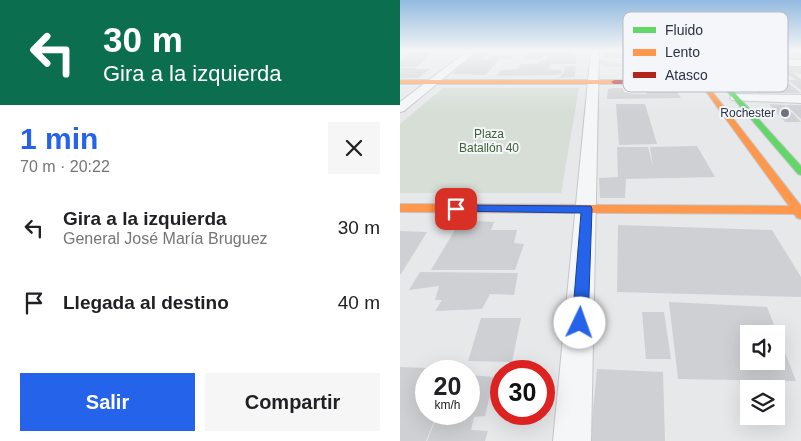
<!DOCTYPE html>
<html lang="es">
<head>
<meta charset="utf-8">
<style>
	:root { --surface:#fff; --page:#f6f6f6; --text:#202124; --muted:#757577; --accent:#2563eb }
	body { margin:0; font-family:Helvetica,sans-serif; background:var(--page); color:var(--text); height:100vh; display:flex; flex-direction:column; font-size:19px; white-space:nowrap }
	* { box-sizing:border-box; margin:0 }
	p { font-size:16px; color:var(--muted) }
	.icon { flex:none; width:28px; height:28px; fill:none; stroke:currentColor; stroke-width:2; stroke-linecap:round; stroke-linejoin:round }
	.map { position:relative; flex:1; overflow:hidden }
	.drawer { display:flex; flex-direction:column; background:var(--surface); width:400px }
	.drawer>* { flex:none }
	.hud { background:#0b6e4f; color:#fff; overflow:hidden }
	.buttons { position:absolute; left:340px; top:325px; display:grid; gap:10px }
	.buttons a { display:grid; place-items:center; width:45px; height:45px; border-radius:0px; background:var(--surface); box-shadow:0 5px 20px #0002; font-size:25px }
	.speed { position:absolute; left:15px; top:360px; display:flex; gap:10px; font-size:25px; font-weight:700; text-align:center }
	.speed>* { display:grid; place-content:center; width:65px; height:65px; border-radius:50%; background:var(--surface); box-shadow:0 5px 20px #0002; line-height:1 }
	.speed small { font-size:12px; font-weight:400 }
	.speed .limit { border:8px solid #d22; background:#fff; color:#111 }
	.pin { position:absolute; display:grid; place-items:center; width:42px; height:42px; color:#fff; margin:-21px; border-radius:10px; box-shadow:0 2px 8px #0006 }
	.me { position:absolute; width:55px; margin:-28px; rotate:3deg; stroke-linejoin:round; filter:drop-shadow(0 0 4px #0008) }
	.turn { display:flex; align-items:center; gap:18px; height:105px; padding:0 20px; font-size:22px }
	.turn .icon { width:65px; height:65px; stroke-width:2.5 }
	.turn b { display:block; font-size:35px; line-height:42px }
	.round { display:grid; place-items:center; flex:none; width:52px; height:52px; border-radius:0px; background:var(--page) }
	.overview { display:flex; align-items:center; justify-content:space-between; height:85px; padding:0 20px }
	h1 { font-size:30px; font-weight:700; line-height:38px; color:var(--accent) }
	.primary-button { display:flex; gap:10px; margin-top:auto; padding:10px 20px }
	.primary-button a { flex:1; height:58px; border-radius:0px; background:var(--accent); color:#fff; font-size:20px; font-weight:700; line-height:58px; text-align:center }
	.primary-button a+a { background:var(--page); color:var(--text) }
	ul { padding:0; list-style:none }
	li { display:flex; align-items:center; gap:15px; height:75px; padding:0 20px }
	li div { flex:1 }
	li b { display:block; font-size:19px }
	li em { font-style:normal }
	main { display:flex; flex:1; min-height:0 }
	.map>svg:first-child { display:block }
</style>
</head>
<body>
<main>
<section class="drawer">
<div class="hud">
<div class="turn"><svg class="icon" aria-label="left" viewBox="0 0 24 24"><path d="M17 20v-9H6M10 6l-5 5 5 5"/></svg><div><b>30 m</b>Gira a la izquierda</div></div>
</div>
<div class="overview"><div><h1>1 min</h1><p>70 m · 20:22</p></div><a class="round"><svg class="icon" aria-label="close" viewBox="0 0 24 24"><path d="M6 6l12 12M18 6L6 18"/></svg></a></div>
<ul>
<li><svg class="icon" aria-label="left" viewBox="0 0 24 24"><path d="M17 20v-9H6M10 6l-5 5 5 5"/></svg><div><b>Gira a la izquierda</b><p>General José María Bruguez</p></div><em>30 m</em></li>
<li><svg class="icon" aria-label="arrive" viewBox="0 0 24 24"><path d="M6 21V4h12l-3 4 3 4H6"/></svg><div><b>Llegada al destino</b></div><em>40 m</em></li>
</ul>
<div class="primary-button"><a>Salir</a><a>Compartir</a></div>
</section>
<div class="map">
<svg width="401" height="441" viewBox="0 0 401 441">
	<rect width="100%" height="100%" fill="#e6e8ea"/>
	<g fill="#d6ded6">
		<path d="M200 59 225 65 228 64 216 60 238 59 244 61 230 64C241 63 263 65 269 59L283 60 289 68H248L247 70 233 67H208L197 64 196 61Z"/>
		<polygon points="43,88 179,88 161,193 0,193 0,124"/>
	</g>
	<g fill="#ced0d3" fill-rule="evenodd">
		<polygon points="118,50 136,50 134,53 172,50 173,55 176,55 176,64 152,64 148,69 162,70 161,74 155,75 97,76 101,70 119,69 121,64 138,64 142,60 146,60 148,55 143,55 141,59 124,59 129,52 116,52"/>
		<polygon points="205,50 222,50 224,58 205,58"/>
		<polygon points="384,50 401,53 401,61 394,61 379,52 373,52 386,60 354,60 349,56 359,56 349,51"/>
		<polygon points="13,52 33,52 24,58 28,58 16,67 0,67 0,60"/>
		<polygon points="81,52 90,52 82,60 87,60 92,55 113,56 111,59 99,59 86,75 52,74 68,59"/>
		<polygon points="376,65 396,65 401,68 401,74 392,72 401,79 401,90 388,80 396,80 387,74 363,74 356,68 380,68"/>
		<polygon points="165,66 176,66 175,77 159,78 164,72"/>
		<polygon points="328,67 350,67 363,78 382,78 401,93 358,93 341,76 346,76 342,72 333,72"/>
		<polygon points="0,68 16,68 14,69 30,69 18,78 0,78 0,73 5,70 0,72"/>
		<polygon points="213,88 223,88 224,92 233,94 247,94 245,88 274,88 281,98 207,99 208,89"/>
		<polygon points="216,104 245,104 257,144 219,145"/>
		<polygon points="369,104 385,105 401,122 385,122"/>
		<polygon points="386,105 401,105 401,119"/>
		<polygon points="297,146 315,177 226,179 225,198 200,198 199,178 218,177 217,147 248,147 253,167 250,147"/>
		<polygon points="78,221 94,222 91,230 117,230 114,243 124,244 115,270 31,270 59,223 76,224"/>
		<polygon points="218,225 372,230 401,277 401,297 217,292"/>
		<polygon points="0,231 27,232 1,274 0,274"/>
		<polygon points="20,272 118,273 114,295 90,294 82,309 35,311 42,300 35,300 39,286 9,290"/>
		<path d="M269 302 367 307 396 381 278 379ZM349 334H376V361H349Z"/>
		<polygon points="242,312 264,312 271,359 246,359"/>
		<polygon points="81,318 121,318 112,362 68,361"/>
		<polygon points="0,367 54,369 53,371 26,371 26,414 37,414 26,441 0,441"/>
		<polygon points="197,369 263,372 265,441 190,441"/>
		<polygon points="69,375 94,377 85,416 74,417 71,430 88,431 85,441 27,441 38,414 69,414"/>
	</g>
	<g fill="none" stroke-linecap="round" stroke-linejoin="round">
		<defs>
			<g id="street">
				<polygon points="69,50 78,50 4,111 0,112 0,102"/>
				<polygon points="191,50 199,50 191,441 153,441"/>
				<polygon points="303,59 401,60 401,66 300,64 299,62"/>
				<polygon points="336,94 401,95 401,103 332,100 330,98 332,96"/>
			</g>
			<polygon id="fast" points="321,82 325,82 401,166 401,175 398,174 321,84"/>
			<g id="slow">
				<polygon points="276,50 280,50 401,206 401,219 397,218 394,214 0,212 0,204 389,206"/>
				<polygon points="0,80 214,80 217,82 214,84 0,84"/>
			</g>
			<polygon id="jam" points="302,80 304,83 214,84 211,82 214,80"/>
		</defs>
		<use href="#street" stroke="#c4c6c8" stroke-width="2"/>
		<use href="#fast" stroke="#c4c6c8" stroke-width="2"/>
		<use href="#slow" stroke="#c4c6c8" stroke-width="2"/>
		<use href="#jam" stroke="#c4c6c8" stroke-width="2"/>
		<use href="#street" fill="#f5f6f7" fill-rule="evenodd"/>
		<use href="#fast" fill="#63d668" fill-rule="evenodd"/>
		<use href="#slow" fill="#ff974d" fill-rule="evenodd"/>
		<use href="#jam" fill="#b3261e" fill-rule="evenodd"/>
	</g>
	<linearGradient id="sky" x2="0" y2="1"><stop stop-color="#93bae0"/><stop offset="0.45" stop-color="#f4f5f6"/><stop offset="1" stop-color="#f4f5f6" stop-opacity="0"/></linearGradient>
	<rect width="401" height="112" fill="url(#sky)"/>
	<polygon fill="#2563eb" stroke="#184099" points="56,205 191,206 192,209 188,323 185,328 180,330 174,328 172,323 181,213 52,211 51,209 52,206"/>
	<circle fill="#6c737f" stroke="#f4f6f9" stroke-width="2" cx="385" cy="113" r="5"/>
	<g text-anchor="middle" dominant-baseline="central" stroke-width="4" stroke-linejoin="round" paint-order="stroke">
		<g font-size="12" fill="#2b3445" stroke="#f4f6f9" text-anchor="end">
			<text x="375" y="113">Rochester</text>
		</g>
		<g font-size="12" fill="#3f6138" stroke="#f4f6f9">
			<text x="89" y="134">Plaza<tspan x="89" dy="14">Batallón 40</tspan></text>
		</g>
	</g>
	<rect x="223" y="12" width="165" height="80" rx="8" fill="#f4f6f9" stroke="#b8bcc3" stroke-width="1"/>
	<rect x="233" y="27" width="23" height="6" fill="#63d668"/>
	<rect x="233" y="49" width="23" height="7" fill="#ff974d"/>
	<rect x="233" y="72" width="23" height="6" fill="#b3261e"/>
	<g font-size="14" fill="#2b3445">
		<text x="265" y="35">Fluido</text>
		<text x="265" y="57">Lento</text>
		<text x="265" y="80">Atasco</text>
	</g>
</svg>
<div class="buttons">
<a><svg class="icon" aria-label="sound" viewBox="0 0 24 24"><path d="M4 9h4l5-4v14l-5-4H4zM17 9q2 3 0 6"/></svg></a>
<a><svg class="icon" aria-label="layers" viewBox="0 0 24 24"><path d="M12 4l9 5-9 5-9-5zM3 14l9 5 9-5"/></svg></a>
</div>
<div class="speed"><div>20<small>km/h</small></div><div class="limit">30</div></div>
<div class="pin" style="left:56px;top:209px;background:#d93025"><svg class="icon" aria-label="arrive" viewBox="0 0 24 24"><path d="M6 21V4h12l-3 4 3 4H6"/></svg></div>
<svg class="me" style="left:180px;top:323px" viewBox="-20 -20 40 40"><circle r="19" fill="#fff"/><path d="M0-13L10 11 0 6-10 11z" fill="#2563eb"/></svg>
</div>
</main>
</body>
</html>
